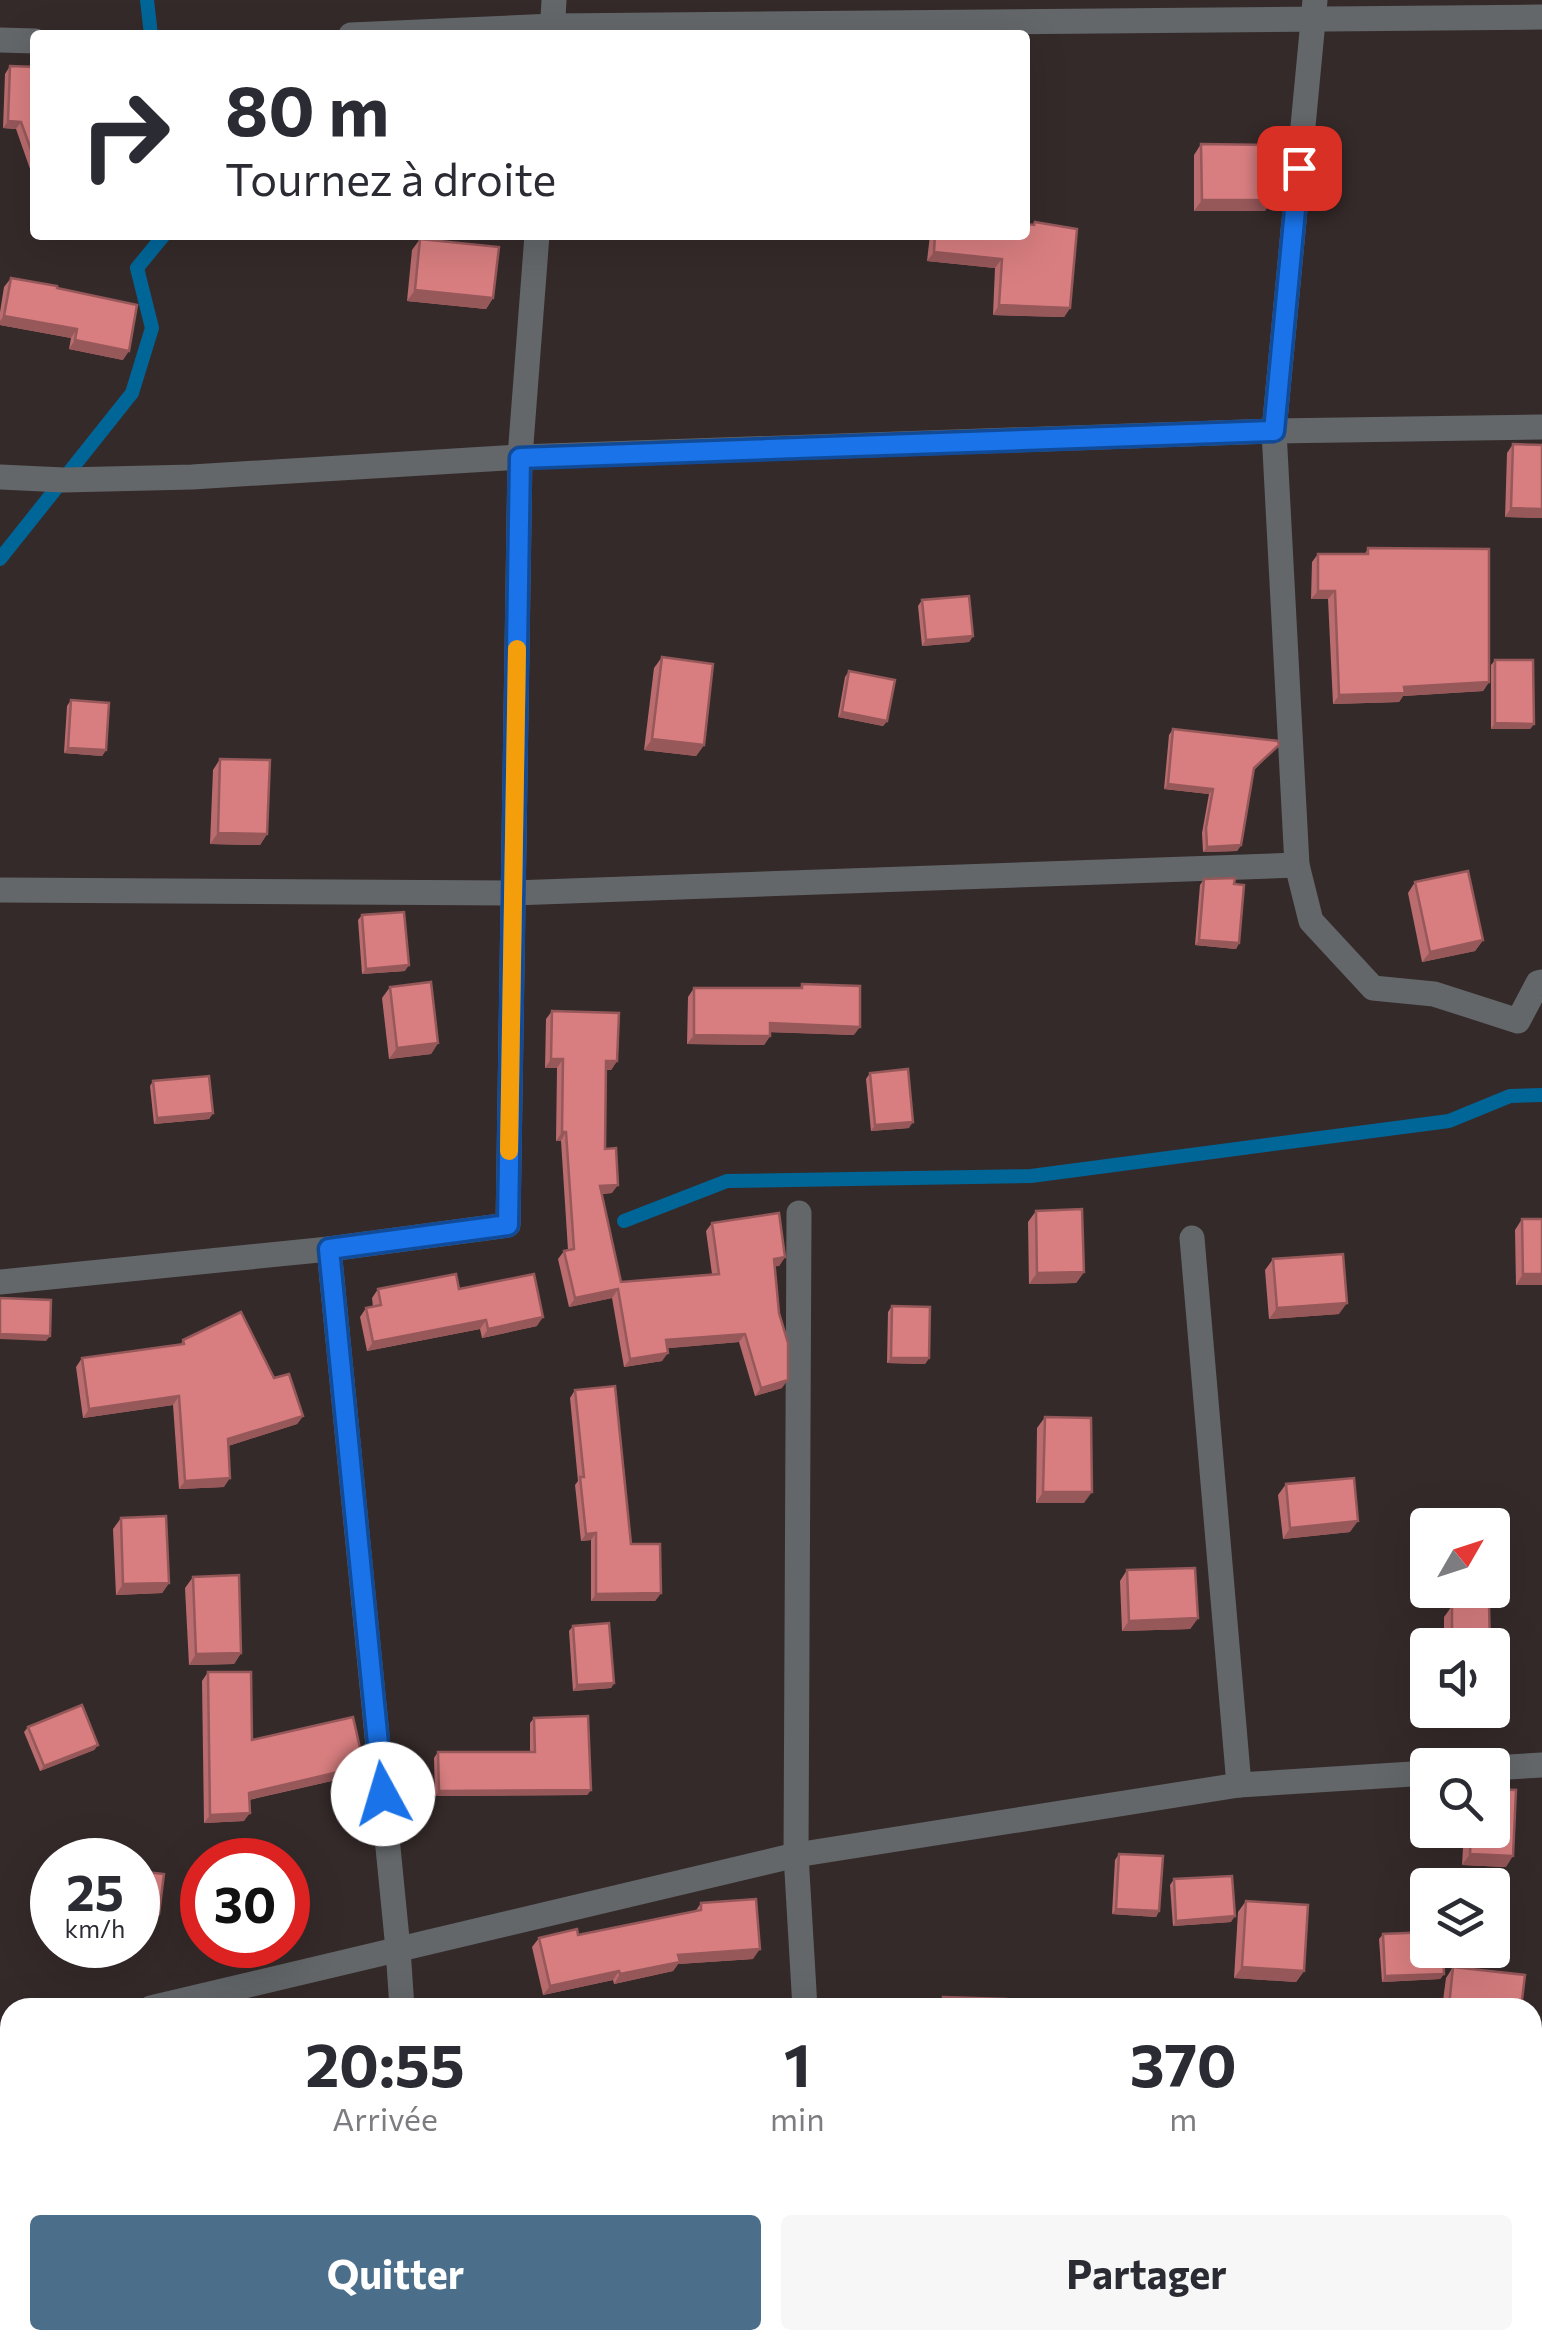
<!DOCTYPE html>
<html lang="fr">
<head>
<meta charset="utf-8">
<style>
	:root { --surface:#fff; --page:#f7f7f7; --text:#2b2b33; --muted:#7c7c81; --accent:#4b6e8a }
	body { margin:0; font-family:Commissioner,sans-serif; background:var(--page); color:var(--text); height:100vh; display:flex; flex-direction:column; font-size:38px; white-space:nowrap }
	* { box-sizing:border-box; margin:0 }
	p { font-size:32px; color:var(--muted) }
	.icon { flex:none; width:55px; height:55px; fill:none; stroke:currentColor; stroke-width:2; stroke-linecap:round; stroke-linejoin:round }
	.map { position:relative; flex:1; overflow:hidden }
	.sheet { position:absolute; left:0px; top:1998px; width:1542px; height:352px; display:flex; flex-direction:column; background:var(--surface); border-radius:30px 30px 0 0; box-shadow:0 10px 40px #0002 }
	.sheet>* { flex:none }
	.guide { position:absolute; left:30px; top:30px; width:1000px; height:210px; border-radius:10px; box-shadow:0 10px 40px #0002; background:#fff; color:var(--text); overflow:hidden }
	.needle { width:65px; rotate:51deg }
	.tools { position:absolute; left:1410px; top:1508px; display:grid; gap:20px }
	.tools a { display:grid; place-items:center; width:100px; height:100px; border-radius:10px; background:var(--surface); box-shadow:0 10px 40px #0002; font-size:50px }
	.speed { position:absolute; left:30px; top:1838px; display:flex; gap:20px; font-size:50px; font-weight:700; text-align:center }
	.speed>* { display:grid; place-content:center; width:130px; height:130px; border-radius:50%; background:var(--surface); box-shadow:0 10px 40px #0002; line-height:1 }
	.speed small { font-size:25px; font-weight:400 }
	.speed .limit { border:15px solid #d22; background:#fff; color:#111 }
	.pin { position:absolute; display:grid; place-items:center; width:85px; height:85px; color:#fff; margin:-42px; border-radius:20px; box-shadow:0 5px 15px #0006 }
	.me { position:absolute; width:110px; margin:-55px; rotate:354deg; stroke-linejoin:round; filter:drop-shadow(0 0 8px #0008) }
	.turn { display:flex; align-items:center; gap:35px; height:210px; padding:0 30px; font-size:45px }
	.turn .icon { width:130px; height:130px; stroke-width:2.5 }
	.turn b { display:block; font-size:70px; line-height:85px }
	.eta { display:flex; justify-content:space-evenly; align-items:center; height:170px; text-align:center }
	.eta b { font-size:60px; font-weight:700; line-height:70px }
	.cta { display:flex; gap:20px; margin-top:auto; padding:20px 30px }
	.cta a { flex:1; height:115px; border-radius:10px; background:var(--accent); color:#fff; font-size:40px; font-weight:700; line-height:115px; text-align:center }
	.cta a+a { background:var(--page); color:var(--text) }
	.map>svg:first-child { display:block }
</style>
</head>
<body>
<div class="map">
<svg width="1542" height="2348" viewBox="0 0 1542 2348">
	<rect width="100%" height="100%" fill="#352a2a"/>
	<g fill="none" stroke-linecap="round" stroke-linejoin="round">
		<g stroke="#006698" stroke-width="14">
			<polyline points="147,0 151,35"/>
			<polyline points="0,559 132,393 152,328 137,268 164,235"/>
			<polyline points="624,1221 727,1181 1031,1176 1449,1121 1510,1096 1542,1095"/>
			<polyline points="1532,2283 1542,2278"/>
			<polyline points="1403,2348 1419,2340"/>
		</g>
		<g stroke="#63676a" stroke-width="25">
			<polyline points="1315,0 1274,431 1297,865 1311,921 1373,988 1434,994 1518,1021 1538,983 1542,982"/>
			<polyline points="351,35 553,26 1542,17"/>
			<polyline points="552,35 554,0"/>
			<polyline points="0,40 35,41"/>
			<polyline points="0,477 64,480 192,477 520,457 1274,431 1542,427"/>
			<polyline points="0,890 513,893 1297,865"/>
			<polyline points="799,1213 796,1855 805,2008"/>
			<polyline points="1192,1238 1239,1785"/>
			<polyline points="329,1249 398,1949 402,2008"/>
			<polyline points="0,1282 329,1249 508,1225 520,457 537,235"/>
			<polyline points="1492,1768 1542,1765"/>
			<polyline points="151,2008 796,1855 1239,1785 1428,1773"/>
			<polyline points="0,2043 10,2041"/>
			<polyline points="1532,2138 1542,2138"/>
			<polyline points="0,2213 9,2348"/>
			<polyline points="421,2340 422,2348"/>
			<polyline points="826,2340 827,2348"/>
		</g>
	</g>
	<g fill="#ba6c6e">
		<polygon points="10,66 35,67 35,183 16,129 3,128 5,74"/>
		<polygon points="1201,144 1272,200 1265,211 1194,211 1194,155"/>
		<polygon points="1035,222 1070,308 1064,317 993,315 995,268 927,261 930,235 1025,235"/>
		<polygon points="420,239 493,298 486,309 407,301 412,250"/>
		<polygon points="11,278 123,360 69,349 71,338 0,325 0,312 4,287"/>
		<polygon points="1513,444 1542,445 1542,518 1505,517 1507,453"/>
		<polygon points="1368,548 1489,682 1483,691 1403,696 1399,702 1333,704 1328,599 1311,599 1312,562 1318,554 1365,554"/>
		<polygon points="922,600 973,636 969,642 922,646 918,606"/>
		<polygon points="662,657 704,745 696,756 644,750 654,668"/>
		<polygon points="1495,660 1534,724 1530,729 1491,729 1491,665"/>
		<polygon points="849,671 887,721 883,726 838,717 845,677"/>
		<polygon points="71,700 106,750 102,756 64,753 67,706"/>
		<polygon points="1173,729 1279,745 1254,770 1241,845 1237,851 1203,852 1202,833 1209,794 1164,789 1169,735"/>
		<polygon points="220,759 267,834 260,845 210,844 213,770"/>
		<polygon points="1204,879 1239,943 1236,949 1195,945 1200,885"/>
		<polygon points="1415,882 1483,940 1475,951 1422,962 1408,893"/>
		<polygon points="362,915 405,971 362,974 358,920"/>
		<polygon points="802,984 854,1035 770,1032 770,1036 764,1045 687,1044 688,997 694,988 800,988"/>
		<polygon points="390,987 438,1043 431,1054 389,1059 382,998"/>
		<polygon points="552,1011 617,1061 611,1070 606,1070 605,1149 612,1193 602,1194 621,1282 712,1274 706,1231 712,1223 785,1257 779,1266 775,1266 782,1388 755,1396 739,1342 668,1348 662,1361 624,1367 612,1298 569,1307 558,1259 564,1251 568,1250 561,1141 556,1141 557,1068 545,1068 546,1019"/>
		<polygon points="870,1073 909,1128 871,1131 866,1079"/>
		<polygon points="153,1081 213,1113 209,1119 154,1124 150,1086"/>
		<polygon points="1036,1211 1084,1272 1076,1283 1029,1284 1028,1222"/>
		<polygon points="1522,1219 1542,1219 1542,1285 1516,1285 1515,1230"/>
		<polygon points="1273,1259 1339,1314 1269,1319 1265,1270"/>
		<polygon points="378,1289 459,1289 537,1326 482,1338 480,1329 367,1351 360,1317 366,1308 373,1307 372,1298"/>
		<polygon points="892,1306 929,1358 925,1364 887,1363 888,1312"/>
		<polygon points="183,1340 274,1378 303,1416 297,1424 228,1446 224,1487 179,1489 173,1405 83,1418 76,1367 82,1358 181,1344"/>
		<polygon points="575,1390 631,1544 661,1593 655,1601 591,1601 591,1540 581,1541 575,1485 578,1481 570,1398"/>
		<polygon points="1045,1417 1084,1503 1036,1503 1037,1428"/>
		<polygon points="1286,1484 1350,1532 1283,1539 1278,1495"/>
		<polygon points="121,1518 169,1583 162,1593 116,1595 113,1529"/>
		<polygon points="1127,1570 1198,1618 1190,1629 1122,1631 1120,1581"/>
		<polygon points="193,1577 241,1653 234,1664 189,1665 185,1588"/>
		<polygon points="1452,1606 1490,1645 1444,1645 1444,1617"/>
		<polygon points="573,1626 614,1683 611,1688 573,1691 569,1631"/>
		<polygon points="208,1672 252,1740 364,1766 358,1775 249,1800 244,1821 204,1823 202,1681"/>
		<polygon points="534,1718 591,1790 587,1795 435,1796 434,1758 438,1752 530,1752 530,1723"/>
		<polygon points="28,1727 98,1745 94,1750 40,1771 24,1732"/>
		<polygon points="1464,1830 1492,1830 1506,1867 1462,1865"/>
		<polygon points="1119,1854 1159,1911 1156,1917 1112,1914 1115,1860"/>
		<polygon points="1174,1879 1231,1922 1173,1926 1170,1885"/>
		<polygon points="1246,1901 1304,1971 1296,1982 1234,1978 1238,1912"/>
		<polygon points="701,1903 753,1959 678,1964 673,1971 614,1984 613,1980 543,1995 532,1947 539,1938 578,1935 695,1912"/>
		<polygon points="1383,1934 1444,1974 1440,1979 1382,1982 1379,1939"/>
		<polygon points="1453,1967 1521,2008 1442,2008 1446,1978"/>
		<polygon points="943,1997 1006,2008 935,2008"/>
		<polygon points="575,2340 637,2340 638,2348 575,2348"/>
	</g>
	<g fill="#97585a">
		<polygon points="8,121 21,122 16,129 3,128"/>
		<polygon points="1202,200 1272,200 1265,211 1194,211"/>
		<polygon points="934,252 1002,259 995,268 927,261"/>
		<polygon points="415,290 493,298 486,309 407,301"/>
		<polygon points="999,305 1070,308 1064,317 993,315"/>
		<polygon points="4,316 77,329 71,338 0,325 0,321"/>
		<polygon points="75,340 129,351 123,360 69,349"/>
		<polygon points="1511,508 1542,509 1542,518 1505,517"/>
		<polygon points="1318,591 1335,591 1328,599 1311,599"/>
		<polygon points="973,636 969,642 922,646 926,640"/>
		<polygon points="1489,682 1483,691 1403,696 1399,702 1333,704 1339,695 1404,687"/>
		<polygon points="842,712 887,721 883,726 838,717"/>
		<polygon points="1495,723 1534,724 1530,729 1491,729"/>
		<polygon points="652,739 704,745 696,756 644,750"/>
		<polygon points="68,748 106,750 102,756 64,753"/>
		<polygon points="1168,784 1213,789 1209,794 1164,789"/>
		<polygon points="218,833 267,834 260,845 210,844"/>
		<polygon points="1241,845 1237,851 1203,852 1207,847"/>
		<polygon points="1199,940 1239,943 1236,949 1195,945"/>
		<polygon points="1483,940 1475,951 1422,962 1430,952"/>
		<polygon points="409,965 405,971 362,974 366,969"/>
		<polygon points="770,1023 860,1027 854,1035 764,1032"/>
		<polygon points="694,1035 770,1036 764,1045 687,1044"/>
		<polygon points="438,1043 431,1054 389,1059 397,1048"/>
		<polygon points="551,1059 563,1059 557,1068 545,1068"/>
		<polygon points="606,1061 617,1061 611,1070 600,1069"/>
		<polygon points="213,1113 209,1119 154,1124 157,1118"/>
		<polygon points="913,1122 909,1128 871,1131 875,1125"/>
		<polygon points="562,1132 566,1132 561,1141 556,1141"/>
		<polygon points="618,1185 612,1193 594,1194 600,1186"/>
		<polygon points="785,1257 779,1266 769,1267 774,1259"/>
		<polygon points="1084,1272 1076,1283 1029,1284 1037,1273"/>
		<polygon points="1523,1274 1542,1274 1542,1285 1516,1285"/>
		<polygon points="618,1289 612,1298 569,1307 575,1298"/>
		<polygon points="1347,1303 1339,1314 1269,1319 1277,1308"/>
		<polygon points="543,1317 537,1326 482,1338 488,1329"/>
		<polygon points="486,1320 480,1329 367,1351 373,1342"/>
		<polygon points="0,1334 50,1336 46,1341 0,1339"/>
		<polygon points="745,1334 739,1342 660,1349 666,1340"/>
		<polygon points="668,1353 662,1361 624,1367 630,1359"/>
		<polygon points="891,1358 929,1358 925,1364 887,1363"/>
		<polygon points="788,1380 782,1388 755,1396 761,1388"/>
		<polygon points="179,1396 173,1405 83,1418 89,1409"/>
		<polygon points="303,1416 297,1424 222,1448 228,1439"/>
		<polygon points="230,1478 224,1487 179,1489 185,1481"/>
		<polygon points="1043,1492 1092,1492 1084,1503 1036,1503"/>
		<polygon points="1358,1521 1350,1532 1283,1539 1290,1528"/>
		<polygon points="596,1533 591,1540 581,1541 586,1534"/>
		<polygon points="169,1583 162,1593 116,1595 123,1584"/>
		<polygon points="661,1593 655,1601 591,1601 596,1594"/>
		<polygon points="1198,1618 1190,1629 1122,1631 1129,1621"/>
		<polygon points="241,1653 234,1664 189,1665 196,1654"/>
		<polygon points="614,1683 611,1688 573,1691 577,1685"/>
		<polygon points="98,1745 94,1750 40,1771 44,1766"/>
		<polygon points="364,1766 358,1775 243,1801 249,1793"/>
		<polygon points="591,1790 587,1795 435,1796 439,1791"/>
		<polygon points="250,1813 244,1821 204,1823 210,1815"/>
		<polygon points="1470,1854 1513,1856 1506,1867 1462,1865"/>
		<polygon points="1116,1909 1159,1911 1156,1917 1112,1914"/>
		<polygon points="138,1912 159,1914 155,1920 138,1918"/>
		<polygon points="1235,1916 1231,1922 1173,1926 1176,1921"/>
		<polygon points="760,1949 753,1959 678,1964 673,1971 614,1984 620,1974 678,1955"/>
		<polygon points="1242,1967 1304,1971 1296,1982 1234,1978"/>
		<polygon points="619,1971 613,1980 543,1995 550,1986"/>
		<polygon points="1444,1974 1440,1979 1382,1982 1385,1976"/>
	</g>
	<g fill="#d87e80" stroke="#97585a" stroke-width="2.5">
		<polygon points="10,66 35,67 35,161 21,122 8,121"/>
		<polygon points="1201,144 1271,145 1272,200 1202,200"/>
		<polygon points="1035,222 1077,229 1070,308 999,305 1002,259 934,252 935,235 1025,235 1025,224 1034,225"/>
		<polygon points="420,239 499,247 493,298 415,290"/>
		<polygon points="11,278 57,286 57,288 137,305 129,351 75,340 77,329 4,316"/>
		<polygon points="1513,444 1542,445 1542,509 1511,508"/>
		<polygon points="1368,548 1489,549 1489,682 1404,687 1405,693 1339,695 1335,591 1318,591 1318,554 1368,554"/>
		<polygon points="969,596 973,636 926,640 922,600"/>
		<polygon points="662,657 713,664 704,745 652,739"/>
		<polygon points="1495,660 1533,660 1534,724 1495,723"/>
		<polygon points="849,671 895,680 887,721 842,712"/>
		<polygon points="71,700 109,703 106,750 68,748"/>
		<polygon points="1173,729 1278,741 1279,745 1254,768 1241,845 1207,847 1206,828 1213,789 1168,784"/>
		<polygon points="220,759 270,760 267,834 218,833"/>
		<polygon points="1468,871 1483,940 1430,952 1415,882"/>
		<polygon points="1235,878 1234,884 1244,885 1239,943 1199,940 1204,879"/>
		<polygon points="404,912 409,965 366,969 362,915"/>
		<polygon points="431,982 438,1043 397,1048 390,987"/>
		<polygon points="802,984 860,986 860,1027 770,1023 770,1036 694,1035 694,988 802,988"/>
		<polygon points="552,1011 619,1013 617,1061 606,1061 605,1149 616,1148 618,1185 600,1186 621,1282 719,1274 712,1223 779,1213 785,1257 774,1259 779,1313 788,1343 788,1380 761,1388 745,1334 666,1340 668,1353 630,1359 618,1289 575,1298 564,1251 574,1249 566,1132 562,1132 563,1059 551,1059"/>
		<polygon points="908,1069 913,1122 875,1125 870,1073"/>
		<polygon points="209,1076 213,1113 157,1118 153,1081"/>
		<polygon points="1082,1209 1084,1272 1037,1273 1036,1211"/>
		<polygon points="1522,1219 1542,1219 1542,1274 1523,1274"/>
		<polygon points="1343,1254 1347,1303 1277,1308 1273,1259"/>
		<polygon points="456,1274 459,1289 534,1274 543,1317 488,1329 486,1320 373,1342 366,1308 381,1305 378,1289"/>
		<polygon points="0,1298 51,1300 50,1336 0,1334"/>
		<polygon points="892,1306 930,1307 929,1358 891,1358"/>
		<polygon points="241,1312 274,1378 289,1374 303,1416 228,1439 230,1478 185,1481 179,1396 89,1409 82,1358 184,1344 183,1340"/>
		<polygon points="615,1386 631,1544 660,1544 661,1593 596,1594 596,1533 586,1534 580,1477 584,1477 575,1390"/>
		<polygon points="1045,1417 1091,1418 1092,1492 1043,1492"/>
		<polygon points="1354,1478 1358,1521 1290,1528 1286,1484"/>
		<polygon points="166,1516 169,1583 123,1584 121,1518"/>
		<polygon points="1195,1568 1198,1618 1129,1621 1127,1570"/>
		<polygon points="239,1575 241,1653 196,1654 193,1577"/>
		<polygon points="1489,1605 1490,1645 1452,1645 1452,1606"/>
		<polygon points="609,1623 614,1683 577,1685 573,1626"/>
		<polygon points="208,1672 251,1672 252,1740 353,1717 364,1766 249,1793 250,1813 210,1815"/>
		<polygon points="82,1705 98,1745 44,1766 28,1727"/>
		<polygon points="588,1716 591,1790 439,1791 438,1752 535,1752 534,1718"/>
		<polygon points="1492,1789 1516,1790 1513,1856 1470,1854 1471,1830 1492,1830"/>
		<polygon points="1119,1854 1163,1856 1159,1911 1116,1909"/>
		<polygon points="138,1871 164,1874 159,1914 138,1912"/>
		<polygon points="1232,1876 1235,1916 1176,1921 1174,1879"/>
		<polygon points="756,1899 760,1949 678,1955 680,1962 620,1974 619,1971 550,1986 539,1938 577,1929 578,1935 701,1910 701,1903"/>
		<polygon points="1246,1901 1308,1905 1304,1971 1242,1967"/>
		<polygon points="1428,1932 1428,1950 1443,1950 1444,1974 1385,1976 1383,1934"/>
		<polygon points="1453,1967 1525,1975 1521,2008 1449,2006"/>
		<polygon points="943,1997 1006,1999 1006,2008 942,2008"/>
		<polygon points="583,2340 637,2340 638,2348 584,2348"/>
	</g>
	<g fill="none" stroke-linecap="round" stroke-linejoin="round">
		<defs>
			<polyline id="route" points="383,1794 329,1249 508,1225 520,458 1274,431 1299,168"/>
		</defs>
		<use href="#route" stroke="#114b97" stroke-width="25"/>
		<use href="#route" stroke="#1a73e8" stroke-width="18"/>
		<polyline stroke="#f59e0b" stroke-width="18" points="509,1151 517,649"/>
	</g>
</svg>
<div class="tools">
<a><svg class="needle" viewBox="-14 -14 28 28"><path d="M0-13l5 13h-10z" fill="#e53935"/><path d="M0 13l5-13h-10z" fill="#7c7c81"/></svg></a>
<a><svg class="icon" aria-label="sound" viewBox="0 0 24 24"><path d="M4 9h4l5-4v14l-5-4H4zM17 9q2 3 0 6"/></svg></a>
<a><svg class="icon" aria-label="search" viewBox="0 0 24 24"><circle cx="10" cy="10" r="6"/><path d="M15 15l6 6"/></svg></a>
<a><svg class="icon" aria-label="layers" viewBox="0 0 24 24"><path d="M12 4l9 5-9 5-9-5zM3 14l9 5 9-5"/></svg></a>
</div>
<div class="speed"><div>25<small>km/h</small></div><div class="limit">30</div></div>
<div class="pin" style="left:1299px;top:168px;background:#d93025"><svg class="icon" aria-label="arrive" viewBox="0 0 24 24"><path d="M6 21V4h12l-3 4 3 4H6"/></svg></div>
<svg class="me" style="left:383px;top:1794px" viewBox="-20 -20 40 40"><circle r="19" fill="#fff"/><path d="M0-13L10 11 0 6-10 11z" fill="#1a73e8"/></svg>
<div class="guide">
<div class="turn"><svg class="icon" aria-label="right" viewBox="0 0 24 24"><path d="M7 20v-9h11M14 6l5 5-5 5"/></svg><div><b>80 m</b>Tournez à droite</div></div>
</div>
<section class="sheet">
<div class="eta">
<div><b>20:55</b><p>Arrivée</p></div>
<div><b>1</b><p>min</p></div>
<div><b>370</b><p>m</p></div>
</div>
<div class="cta"><a>Quitter</a><a>Partager</a></div>
</section>
</div>
</body>
</html>
